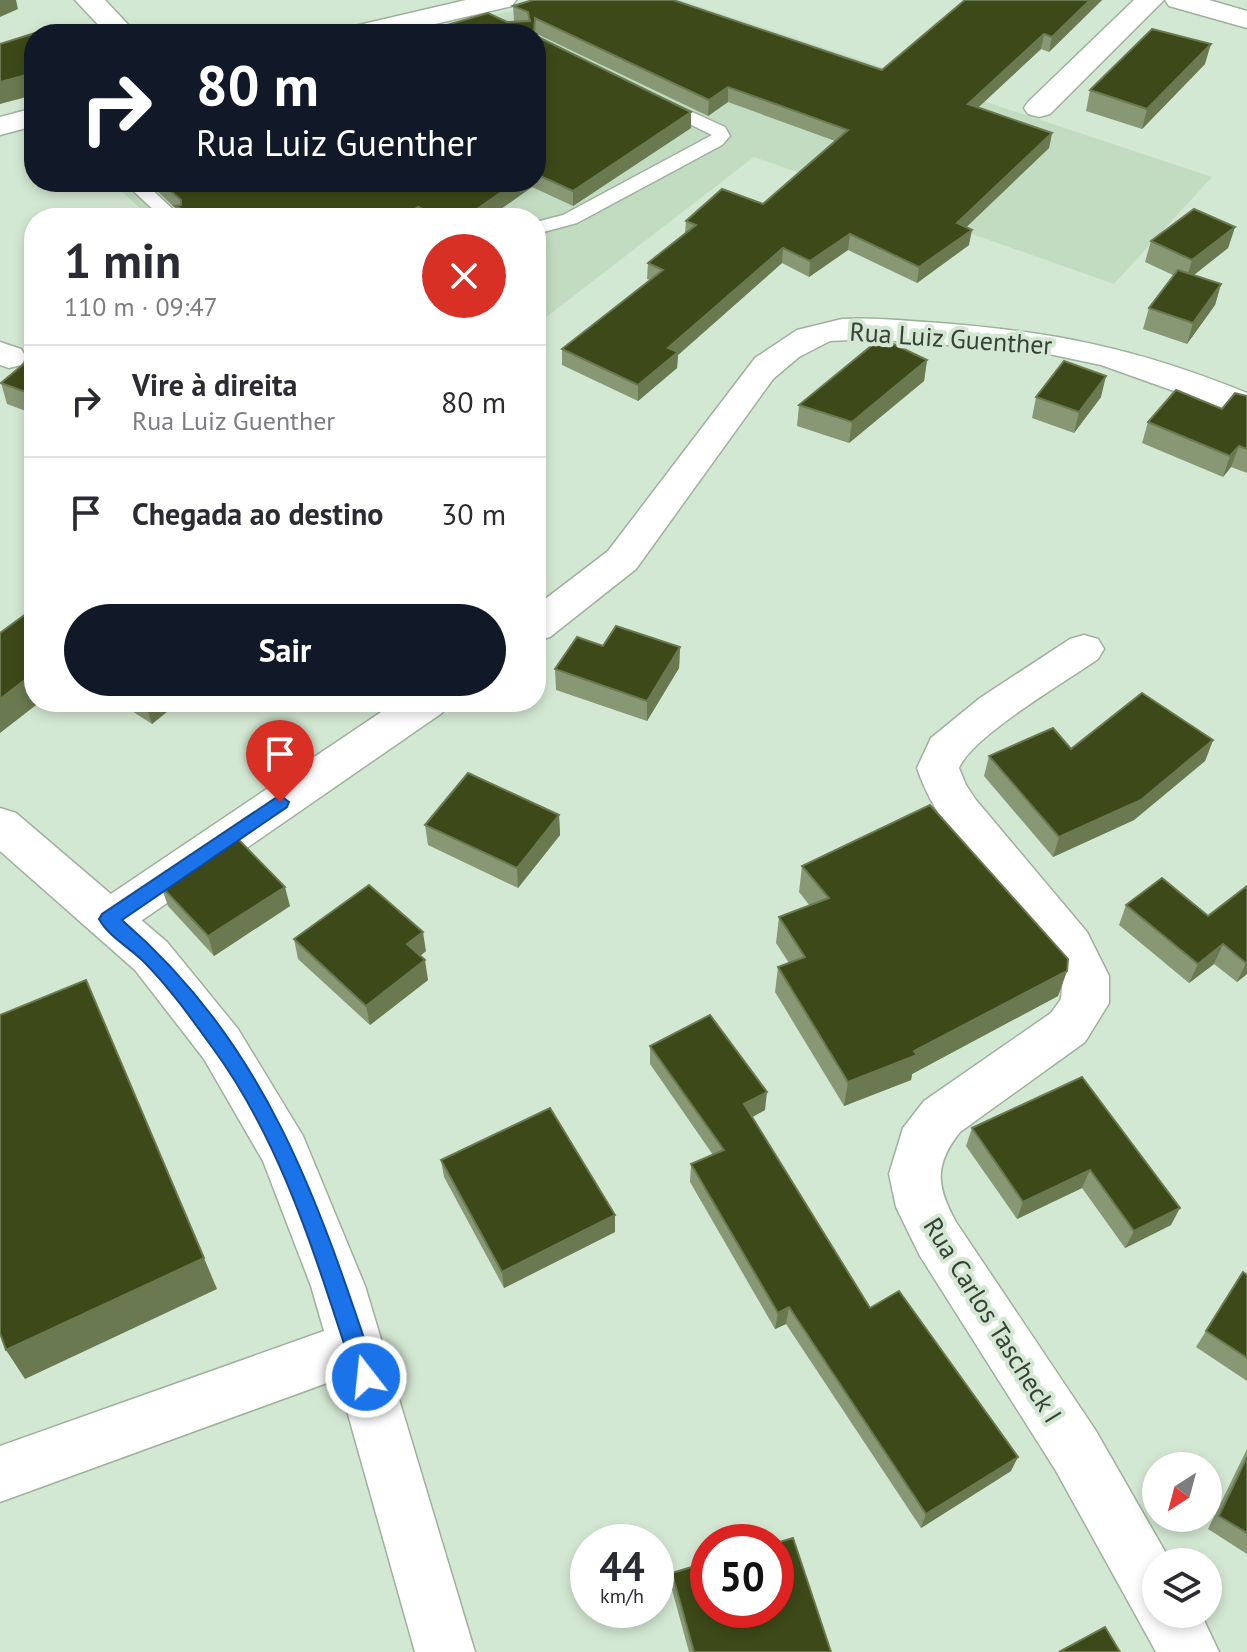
<!DOCTYPE html>
<html lang="pt">
<head>
<meta charset="utf-8">
<style>
	:root { --surface:#fff; --page:#f7f7f7; --text:#2b2b33; --muted:#7c7c81; --line:#e1e1e2; --accent:#111827 }
	body { margin:0; font-family:"PT Sans",sans-serif; background:var(--page); color:var(--text); height:100vh; display:flex; flex-direction:column; font-size:30px; white-space:nowrap }
	* { box-sizing:border-box; margin:0 }
	p { font-size:26px; color:var(--muted) }
	.icon { flex:none; width:44px; height:44px; fill:none; stroke:currentColor; stroke-width:2; stroke-linecap:round; stroke-linejoin:round }
	.map { position:relative; flex:1; overflow:hidden }
	.drawer { position:absolute; left:24px; top:208px; width:522px; height:504px; display:flex; flex-direction:column; background:var(--surface); border-radius:32px; box-shadow:0 4px 12px #0003 }
	.drawer>* { flex:none }
	.guide { position:absolute; left:24px; top:24px; width:522px; height:168px; border-radius:32px; box-shadow:0 4px 12px #0003; background:#111827; color:#fff; overflow:hidden }
	.needle { width:52px; rotate:216deg }
	.buttons { position:absolute; left:1142px; top:1452px; display:grid; gap:16px }
	.buttons a { display:grid; place-items:center; width:80px; height:80px; border-radius:50%; background:var(--surface); box-shadow:0 4px 12px #0003; font-size:40px }
	.speed { position:absolute; left:570px; top:1524px; display:flex; gap:16px; font-size:40px; font-weight:700; text-align:center }
	.speed>* { display:grid; place-content:center; width:104px; height:104px; border-radius:50%; background:var(--surface); box-shadow:0 4px 12px #0003; line-height:1 }
	.speed small { font-size:20px; font-weight:400 }
	.speed .limit { border:12px solid #d22; background:#fff; color:#111 }
	.pin { position:absolute; display:grid; place-items:center; width:68px; height:68px; color:#fff; margin:-82px -34px; border-radius:50% 50% 50% 0; rotate:-45deg; box-shadow:0 0 8px #0007 }
	.pin .icon { rotate:45deg }
	.me { position:absolute; width:88px; margin:-44px; rotate:344deg; stroke-linejoin:round; filter:drop-shadow(0 0 6px #0008) }
	.turn { display:flex; align-items:center; gap:28px; height:168px; padding:0 40px; font-size:36px }
	.turn .icon { width:104px; height:104px; stroke-width:2.5 }
	.turn b { display:block; font-size:56px; line-height:68px }
	.round { display:grid; place-items:center; flex:none; width:84px; height:84px; border-radius:42px; background:var(--page) }
	.headline { display:flex; align-items:center; justify-content:space-between; height:136px; padding:0 40px }
	h1 { font-size:48px; font-weight:700; line-height:60px }
	.primary-button { display:flex; gap:16px; margin-top:auto; padding:16px 40px }
	.primary-button a { flex:1; height:92px; border-radius:48px; background:var(--accent); color:#fff; font-size:32px; font-weight:700; line-height:92px; text-align:center }
	ul { padding:0; list-style:none }
	li { display:flex; align-items:center; gap:24px; height:112px; padding:0 40px; border-top:2px solid var(--line) }
	li div { flex:1 }
	li b { display:block; font-size:30px }
	li em { font-style:normal }
	.map>svg:first-child { display:block }
</style>
</head>
<body>
<div class="map">
<svg width="1247" height="1652" viewBox="0 0 1247 1652">
	<rect width="100%" height="100%" fill="#d3e8d2"/>
	<polygon fill="#c2dcc1" points="595,0 680,0 1212,177 1114,284 754,157 536,325 536,218 151,218 111,182 536,182 536,34 394,34 528,8"/>
	<g fill="none" stroke-linecap="round" stroke-linejoin="round">
		<defs>
			<g id="service">
				<polygon points="661,98 725,127 730,136 722,145 577,223 536,234 536,222 563,215 712,135 655,107 652,103"/>
				<polygon points="124,182 144,182 182,218 162,218"/>
			</g>
			<g id="minor">
				<polygon points="75,0 105,0 137,34 107,34"/>
				<polygon points="1134,0 1164,0 1050,114 1039,117 1028,114 1024,108 1028,102"/>
				<path d="M842 319C875 317 907 321 940 323 1056 332 1139 349 1247 393V417L1101 365 1049 354 976 347 869 339 830 341 799 357 773 379 636 569 550 637 536 641V606L608 551 755 358 797 330Z"/>
				<polygon points="0,342 21,349 26,357 21,365 9,368 0,365"/>
				<path d="M1084 635 1098 639 1104 649 1098 659C1067 681 972 736 959 768L966 785 976 800 1087 932 1109 976V1003L1085 1042 960 1132C934 1165 936 1186 956 1222L1096 1431 1171 1562H1156V1614H1201L1219 1652H1156L1056 1471 920 1256 896 1207 889 1174 903 1128 924 1101 1051 1013 1061 999 1063 976 1054 959C1010 897 941 840 917 768L931 738 980 698 1070 639Z"/>
				<polygon points="396,702 448,702 442,713 125,932 109,938 93,932 86,919 93,906"/>
			</g>
			<g id="tertiary">
				<polygon points="466,0 516,0 512,6 392,34 342,34 346,28"/>
				<polygon points="1165,0 1209,0 1247,11 1247,28 1169,6"/>
				<polygon points="34,108 34,126 0,135 0,117"/>
			</g>
			<polygon id="secondary" points="0,808 16,813 167,942 238,1029 303,1136 365,1286 475,1652 415,1652 338,1379 0,1502 0,1446 324,1331 311,1286 263,1161 204,1059 135,970 0,851"/>
		</defs>
		<use href="#service" stroke="#9db19c" stroke-width="3"/>
		<use href="#minor" stroke="#9db19c" stroke-width="3"/>
		<use href="#tertiary" stroke="#9db19c" stroke-width="3"/>
		<use href="#secondary" stroke="#9db19c" stroke-width="3"/>
		<use href="#service" fill="#fff" fill-rule="evenodd"/>
		<use href="#minor" fill="#fff" fill-rule="evenodd"/>
		<use href="#tertiary" fill="#fff" fill-rule="evenodd"/>
		<use href="#secondary" fill="#fff" fill-rule="evenodd"/>
	</g>
	<g fill="#889875">
		<polygon points="965,0 1102,0 1049,52 1041,49 978,107 1052,133 1049,148 966,227 969,245 917,283 848,250 809,277 782,263 678,355 677,368 638,401 562,365 562,349 650,280 647,279 648,263 685,233 686,221 763,204 835,141 728,102 708,116 535,33 507,22 516,22 514,21 513,6 882,70"/>
		<polygon points="536,36 691,128 573,206 532,187 488,218 178,218 175,208 148,182 536,182"/>
		<polygon points="1205,64 1142,129 1086,111 1090,90"/>
		<polygon points="1235,227 1228,248 1194,275 1221,284 1215,305 1187,344 1143,329 1149,308 1173,275 1145,262 1151,241"/>
		<polygon points="34,357 34,414 7,404 1,383"/>
		<polygon points="927,360 924,381 849,443 797,426 799,405"/>
		<polygon points="1247,396 1247,473 1231,467 1223,477 1142,443 1148,422 1222,409"/>
		<polygon points="1036,397 1101,397 1074,433 1032,418"/>
		<polygon points="603,646 680,647 679,668 647,721 556,690 555,669"/>
		<polygon points="118,702 179,702 152,724"/>
		<polygon points="1213,740 1205,761 1134,820 1053,857 984,776 989,756 1071,749"/>
		<polygon points="559,815 560,835 518,888 428,845 425,825"/>
		<polygon points="802,866 1067,971 1058,996 912,1074 911,1080 844,1106 775,992 778,967 789,963 776,943 779,917 810,906 799,892"/>
		<polygon points="161,886 290,906 214,956 168,906"/>
		<polygon points="1247,886 1247,974 1237,982 1214,964 1189,983 1119,925 1126,905 1208,916"/>
		<polygon points="294,939 426,951 420,956 428,980 370,1025 298,959"/>
		<polygon points="650,1046 765,1110 752,1117 870,1308 1011,1471 921,1528 786,1324 775,1329 690,1182 691,1164 713,1155 650,1064"/>
		<polygon points="1082,1077 1171,1225 1125,1248 1082,1188 1017,1219 966,1146 972,1128"/>
		<polygon points="441,1160 615,1215 615,1232 504,1288 444,1177"/>
		<polygon points="1243,1272 1247,1275 1247,1381 1196,1347"/>
		<polygon points="1247,1449 1247,1554 1208,1529"/>
		<polygon points="672,1573 831,1652 689,1652 671,1586"/>
	</g>
	<g fill="#6a7950">
		<polygon points="0,0 16,0 18,9 0,17"/>
		<polygon points="1090,0 1102,0 1049,52 1052,37"/>
		<polygon points="1044,34 1041,49 966,119 968,104"/>
		<polygon points="1211,44 1205,64 1142,129 1147,109"/>
		<polygon points="34,73 34,95 0,104 0,82"/>
		<polygon points="728,87 728,102 708,116 709,100"/>
		<polygon points="691,112 691,128 573,206 573,191"/>
		<polygon points="1052,133 1049,148 955,238 957,223"/>
		<polygon points="516,182 532,182 532,187 488,218 464,218"/>
		<polygon points="418,207 419,218 402,218"/>
		<polygon points="1235,227 1228,248 1186,281 1192,260"/>
		<polygon points="972,230 969,245 917,283 919,267"/>
		<polygon points="850,234 848,250 809,277 810,261"/>
		<polygon points="783,248 782,263 678,355 677,368 638,401 638,385 668,348"/>
		<polygon points="1221,284 1215,305 1187,344 1193,323"/>
		<polygon points="927,360 924,381 849,443 852,422"/>
		<polygon points="1106,376 1101,397 1074,433 1079,412"/>
		<polygon points="1239,446 1231,467 1223,477 1230,456"/>
		<polygon points="680,647 679,668 647,721 647,701"/>
		<polygon points="34,673 34,702 40,702 0,733 0,699"/>
		<polygon points="145,702 179,702 152,724"/>
		<polygon points="1213,740 1205,761 1134,820 1053,857 1059,837"/>
		<polygon points="559,815 560,835 518,888 517,868"/>
		<polygon points="285,887 290,906 214,956 208,936"/>
		<polygon points="423,932 426,951 410,964 407,944"/>
		<polygon points="1223,944 1214,964 1189,983 1198,964"/>
		<polygon points="425,960 428,980 370,1025 366,1006"/>
		<polygon points="1247,962 1247,974 1237,982 1246,963"/>
		<polygon points="1067,971 1058,996 912,1074 911,1080 844,1106 848,1082 914,1051"/>
		<polygon points="767,1092 765,1110 742,1123 744,1104"/>
		<polygon points="1090,1170 1082,1188 1017,1219 1023,1202"/>
		<polygon points="1180,1208 1171,1225 1125,1248 1134,1231"/>
		<polygon points="615,1215 615,1232 504,1288 502,1272"/>
		<polygon points="204,1258 217,1289 25,1379 6,1350"/>
		<polygon points="789,1307 786,1324 775,1329 778,1313"/>
		<polygon points="1018,1457 1011,1471 921,1528 926,1514"/>
	</g>
	<g fill="#3d4918" stroke="#6a7950" stroke-width="2">
		<polygon points="533,0 673,0 882,70 965,0 1090,0 1052,37 1044,34 968,104 1052,133 957,223 972,230 919,267 850,234 810,261 783,248 668,348 678,352 638,385 562,349 663,270 648,263 696,225 686,221 722,189 763,204 848,130 728,87 709,100 535,18 534,34 416,34 488,13 507,22 530,21 528,12 513,6"/>
		<polygon points="51,28 57,34 34,34 34,73 0,82 0,44"/>
		<polygon points="1152,29 1211,44 1147,109 1090,90"/>
		<polygon points="536,36 691,112 573,191 536,174"/>
		<polygon points="161,182 516,182 464,218 442,218 418,207 402,218 201,218 175,206 181,205 181,200"/>
		<polygon points="1194,209 1235,227 1192,260 1151,241"/>
		<polygon points="1178,270 1221,284 1193,323 1149,308"/>
		<polygon points="881,338 927,360 852,422 799,405"/>
		<polygon points="32,357 34,357 34,395 1,383"/>
		<polygon points="1064,361 1106,376 1079,412 1036,397"/>
		<polygon points="1176,390 1222,409 1235,393 1247,396 1247,449 1239,446 1230,456 1148,422"/>
		<polygon points="34,608 34,673 0,699 0,633"/>
		<polygon points="616,626 680,647 647,701 555,669 577,637 603,646"/>
		<polygon points="1142,693 1213,740 1141,800 1059,837 989,756 1053,728 1071,749"/>
		<polygon points="468,773 559,815 517,868 425,825"/>
		<polygon points="930,805 1068,959 1067,971 914,1051 917,1055 848,1082 778,967 805,957 779,917 829,898 802,866"/>
		<polygon points="235,836 285,887 208,936 161,886"/>
		<polygon points="1162,878 1208,916 1247,886 1247,962 1246,963 1223,944 1198,964 1126,905"/>
		<polygon points="369,885 423,932 407,944 425,960 366,1006 294,939"/>
		<polygon points="86,980 204,1258 6,1350 0,1333 0,1015"/>
		<polygon points="710,1015 767,1092 744,1104 870,1308 899,1291 1018,1457 926,1514 789,1307 778,1313 691,1164 724,1150 650,1046"/>
		<polygon points="1082,1077 1180,1208 1134,1231 1090,1170 1023,1202 972,1128"/>
		<polygon points="550,1108 615,1215 502,1272 441,1160"/>
		<polygon points="1243,1272 1247,1275 1247,1358 1206,1331"/>
		<polygon points="1247,1457 1247,1533 1219,1516"/>
		<polygon points="793,1538 831,1652 694,1652 672,1573 708,1562 708,1610 776,1610 776,1543"/>
		<polygon points="1105,1627 1120,1652 1059,1652"/>
	</g>
	<path fill="#1a73e8" stroke="#114b97" stroke-width="2" d="M280 795 289 802 287 807 122 920C268 1047 318 1200 377 1377L374 1384 366 1388 358 1384 355 1377C317 1263 284 1145 212 1047 191 1018 169 987 143 961 130 948 108 936 99 919L102 914Z"/>
	<g text-anchor="middle" dominant-baseline="central" stroke-width="8" stroke-linejoin="round" paint-order="stroke">
		<g font-size="26" fill="#373f37" stroke="#d3e8d2">
			<text transform="translate(951 338) rotate(4)">Rua Luiz Guenther</text>
			<text transform="translate(993 1320) rotate(58)">Rua Carlos Tascheck I</text>
		</g>
	</g>
</svg>
<div class="buttons">
<a><svg class="needle" viewBox="-14 -14 28 28"><path d="M0-13l5 13h-10z" fill="#e53935"/><path d="M0 13l5-13h-10z" fill="#7c7c81"/></svg></a>
<a><svg class="icon" aria-label="layers" viewBox="0 0 24 24"><path d="M12 4l9 5-9 5-9-5zM3 14l9 5 9-5"/></svg></a>
</div>
<div class="speed"><div>44<small>km/h</small></div><div class="limit">50</div></div>
<div class="pin" style="left:280px;top:802px;background:#d93025"><svg class="icon" aria-label="arrive" viewBox="0 0 24 24"><path d="M6 21V4h12l-3 4 3 4H6"/></svg></div>
<svg class="me" style="left:366px;top:1377px" viewBox="-20 -20 40 40"><circle r="17" fill="#1a73e8" stroke="#fff" stroke-width="3"/><path d="M0-11L8 9 0 5-8 9z" fill="#fff"/></svg>
<div class="guide">
<div class="turn"><svg class="icon" aria-label="right" viewBox="0 0 24 24"><path d="M7 20v-9h11M14 6l5 5-5 5"/></svg><div><b>80 m</b>Rua Luiz Guenther</div></div>
</div>
<section class="drawer">
<div class="headline"><div><h1>1 min</h1><p>110 m · 09:47</p></div><a class="round" style="background:#d93025;color:#fff"><svg class="icon" aria-label="close" viewBox="0 0 24 24"><path d="M6 6l12 12M18 6L6 18"/></svg></a></div>
<ul>
<li><svg class="icon" aria-label="right" viewBox="0 0 24 24"><path d="M7 20v-9h11M14 6l5 5-5 5"/></svg><div><b>Vire à direita</b><p>Rua Luiz Guenther</p></div><em>80 m</em></li>
<li><svg class="icon" aria-label="arrive" viewBox="0 0 24 24"><path d="M6 21V4h12l-3 4 3 4H6"/></svg><div><b>Chegada ao destino</b></div><em>30 m</em></li>
</ul>
<div class="primary-button"><a>Sair</a></div>
</section>
</div>
</body>
</html>
